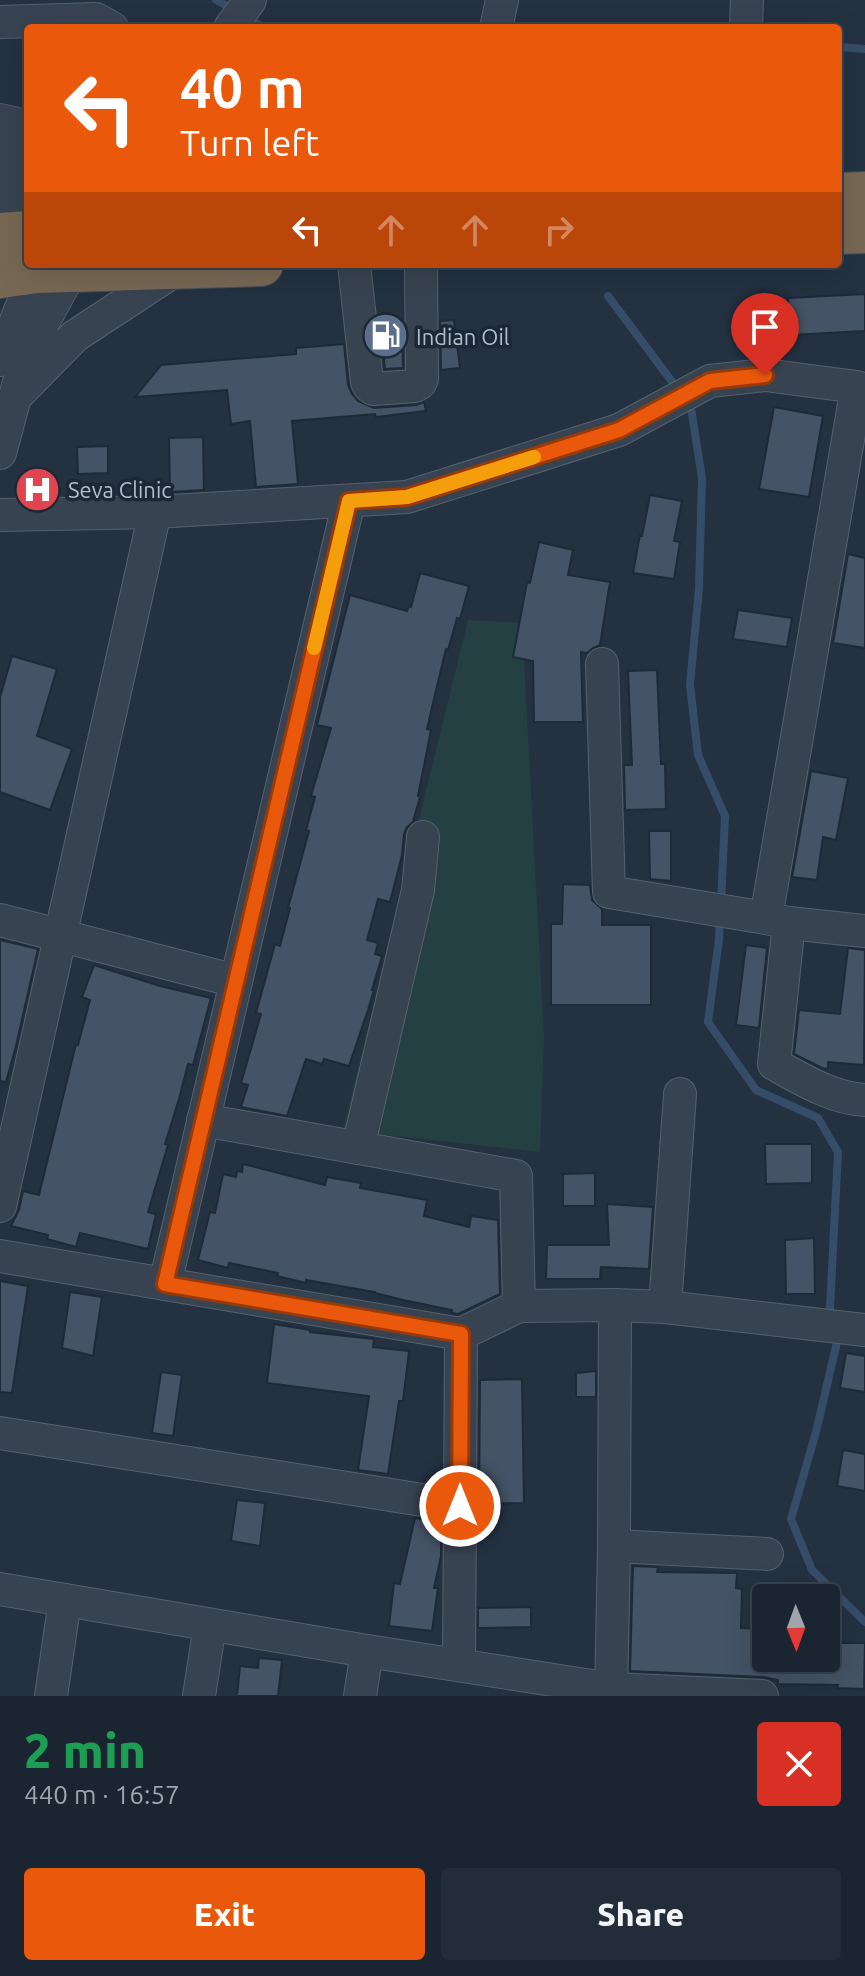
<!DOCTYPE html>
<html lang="en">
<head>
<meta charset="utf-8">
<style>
	:root { --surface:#1a2531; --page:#232d39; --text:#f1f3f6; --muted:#9fa5ab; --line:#38424d; --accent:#ea580c }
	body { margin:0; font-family:Ubuntu,sans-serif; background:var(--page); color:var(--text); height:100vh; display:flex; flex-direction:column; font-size:30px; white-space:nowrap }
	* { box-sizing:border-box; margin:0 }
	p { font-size:26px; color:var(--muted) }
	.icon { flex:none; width:44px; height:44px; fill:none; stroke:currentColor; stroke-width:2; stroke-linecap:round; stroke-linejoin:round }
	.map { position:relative; height:1696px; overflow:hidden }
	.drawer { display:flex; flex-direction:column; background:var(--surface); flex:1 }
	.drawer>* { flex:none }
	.banner { position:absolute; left:24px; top:24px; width:818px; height:244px; border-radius:8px; box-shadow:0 8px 32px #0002,0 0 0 2px var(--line); background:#ea580c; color:#fff; overflow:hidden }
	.needle { width:52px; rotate:179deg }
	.tools { position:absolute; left:752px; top:1584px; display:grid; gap:16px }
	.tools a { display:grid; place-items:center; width:88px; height:88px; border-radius:8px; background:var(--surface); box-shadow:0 8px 32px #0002,0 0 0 2px var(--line); font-size:40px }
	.pin { position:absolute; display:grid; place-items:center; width:68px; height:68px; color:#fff; margin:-82px -34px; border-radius:50% 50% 50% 0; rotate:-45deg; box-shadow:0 0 8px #0007 }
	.pin .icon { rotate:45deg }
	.me { position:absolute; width:88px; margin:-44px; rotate:0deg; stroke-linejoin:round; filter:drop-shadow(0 0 6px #0008) }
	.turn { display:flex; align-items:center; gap:28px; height:168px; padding:0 24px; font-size:36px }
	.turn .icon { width:104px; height:104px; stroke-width:2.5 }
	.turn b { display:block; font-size:56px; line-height:68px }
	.lanes { display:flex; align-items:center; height:76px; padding:0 24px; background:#0003; justify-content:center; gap:40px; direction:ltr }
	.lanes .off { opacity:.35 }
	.round { display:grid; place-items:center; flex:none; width:84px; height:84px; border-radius:8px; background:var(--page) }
	.headline { display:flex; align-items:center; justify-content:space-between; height:136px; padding:0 24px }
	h1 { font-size:48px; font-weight:800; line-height:60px; color:#1e9e55 }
	.action { display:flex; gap:16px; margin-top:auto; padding:16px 24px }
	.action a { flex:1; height:92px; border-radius:8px; background:var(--accent); color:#fff; font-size:32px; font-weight:800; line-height:92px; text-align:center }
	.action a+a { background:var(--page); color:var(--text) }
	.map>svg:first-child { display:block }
</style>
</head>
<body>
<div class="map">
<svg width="865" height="1696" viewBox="0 0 865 1696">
	<rect width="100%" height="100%" fill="#233141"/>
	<polygon fill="#254042" points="468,620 522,623 544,1037 540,1152 343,1130"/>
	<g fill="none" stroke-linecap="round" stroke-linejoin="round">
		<g stroke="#364d69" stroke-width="8">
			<polyline points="216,0 233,9"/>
			<polyline points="244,16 264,28"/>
			<polyline points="838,47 865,49"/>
			<polyline points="608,296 679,391"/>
			<polyline points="687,402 691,408 702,478 699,588 690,685 698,755 725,816 721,903"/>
			<polyline points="720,917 719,939 708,1022 756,1090 818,1118 838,1152 830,1308"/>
			<polyline points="837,1342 816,1432 791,1519 812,1570 865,1622"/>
		</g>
	</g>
	<g fill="#445365" stroke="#1f2a38" stroke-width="2">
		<polygon points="865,294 865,331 790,335 788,298"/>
		<polygon points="402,319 403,368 385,369 379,320"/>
		<polygon points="454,320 460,368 441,370 440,321"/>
		<polygon points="344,344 348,385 352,394 358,401 374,408 416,405 424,402 426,411 376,417 375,414 292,421 298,484 256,487 250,421 231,424 227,390 135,397 161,365 296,354 296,348"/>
		<polygon points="774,407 823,416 809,497 759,489"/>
		<polygon points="203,437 204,490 170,492 169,438"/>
		<polygon points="108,446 108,473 78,474 77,447"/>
		<polygon points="650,495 682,501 674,541 680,542 674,579 633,573 640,535 642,536"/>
		<polygon points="539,542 573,550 568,575 610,582 600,645 593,648 587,653 581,652 583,722 534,722 533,661 513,657 527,582 530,583"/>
		<polygon points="848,554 865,558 865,648 833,643"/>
		<polygon points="420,573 469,586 460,619 457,618 448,650 446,649 437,686 427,729 431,730 418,796 420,797 413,822 407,827 404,834 402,855 390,902 378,899 367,940 378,943 375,954 382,956 372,990 374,990 368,1010 349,1066 324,1059 322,1064 306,1059 287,1116 241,1107 248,1085 241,1083 261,1014 256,1013 275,944 280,946 290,908 288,908 309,831 306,830 315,797 311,796 331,728 317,725 350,595 407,611 409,606 411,607"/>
		<polygon points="738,610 792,618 787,647 733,639"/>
		<polygon points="12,656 57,669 37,736 72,749 50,810 0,792 0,697"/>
		<polygon points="657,670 661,764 665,764 666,809 625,810 624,765 632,765 628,671"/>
		<polygon points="811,771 848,778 836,840 823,837 817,880 792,877"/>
		<polygon points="649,831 671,831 671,881 650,879"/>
		<polygon points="563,884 590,885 592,900 602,909 602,925 651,925 651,1005 551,1005 551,924 562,924"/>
		<polygon points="0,940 38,949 16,1046 6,1082 0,1081"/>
		<polygon points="746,945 767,948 759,1028 736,1025"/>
		<polygon points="848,948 865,950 864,1065 828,1062 828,1069 822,1068 794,1054 799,1010 840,1014"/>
		<polygon points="94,965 160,986 211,998 193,1065 188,1064 179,1099 165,1144 168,1145 148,1212 156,1214 148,1249 80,1233 76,1247 47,1239 48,1235 11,1226 19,1210 23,1191 39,1195 76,1044 78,1045 90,1000 82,997"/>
		<polygon points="765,1144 812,1144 812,1183 766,1184"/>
		<polygon points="243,1164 325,1185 327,1177 361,1183 360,1188 427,1200 424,1216 469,1227 471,1216 498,1220 500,1294 458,1314 452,1313 452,1310 403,1300 375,1293 375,1292 306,1280 306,1283 277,1276 278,1273 229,1263 228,1268 198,1260 210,1212 215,1213 223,1174 236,1177 237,1171 242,1172"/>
		<polygon points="595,1173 595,1206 563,1206 563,1174"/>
		<polygon points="607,1204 653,1207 649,1269 601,1267 600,1279 546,1279 547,1245 609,1245"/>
		<polygon points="814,1238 815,1294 786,1294 785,1240"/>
		<polygon points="0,1281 28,1286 12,1393 0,1392"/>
		<polygon points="70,1292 102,1297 93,1356 62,1348"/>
		<polygon points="274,1324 310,1330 310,1332 374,1339 373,1347 409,1351 403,1401 399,1401 388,1474 358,1470 369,1396 267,1383"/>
		<polygon points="846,1353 865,1356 865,1392 840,1388"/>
		<polygon points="596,1371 596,1397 576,1397 576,1373"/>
		<polygon points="161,1372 182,1375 173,1436 152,1433"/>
		<polygon points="522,1379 524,1503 479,1504 480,1380"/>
		<polygon points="843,1450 865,1454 865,1491 837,1486"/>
		<polygon points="237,1500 265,1503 260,1546 231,1541"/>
		<polygon points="415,1518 441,1522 441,1556 434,1588 438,1588 432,1631 389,1626 394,1583 400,1584"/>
		<polygon points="633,1566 658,1567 657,1572 737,1573 736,1588 742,1589 741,1628 766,1629 766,1658 838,1658 839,1643 865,1643 864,1689 837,1688 838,1685 778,1684 778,1680 763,1677 630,1671"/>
		<polygon points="531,1607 531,1627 478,1628 478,1608"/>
		<polygon points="259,1658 282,1660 278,1696 237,1696 240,1666 258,1668"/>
	</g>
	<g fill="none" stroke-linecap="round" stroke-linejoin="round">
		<defs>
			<g id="minor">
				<polyline points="0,22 96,19 112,28"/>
				<polyline points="230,28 250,0"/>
				<polyline points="496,28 502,0"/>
				<polyline points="746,28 747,0"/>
				<polyline points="0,120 14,123 16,130 15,253"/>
				<polyline points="354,264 367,382 369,386 373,389 415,386 420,383 422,379 421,264"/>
				<polyline points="0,360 39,264"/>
				<polyline points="15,397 75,336 180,267"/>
				<polyline points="0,453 19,382 44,321 75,264"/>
				<polyline points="0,515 155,512 407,497 619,430 710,381 765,375 857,387 766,918 789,923 865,931"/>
				<polyline points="602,664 609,892 766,918"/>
				<polyline points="0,920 236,981"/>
				<path d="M789 923 774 1064C801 1079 834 1099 865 1100"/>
				<polyline points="203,1120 516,1176 519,1306"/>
				<polyline points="358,1148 418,890 423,837"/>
				<polyline points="0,1206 155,512"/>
				<polyline points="0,1256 165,1284 349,501"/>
				<polyline points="665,1307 680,1094"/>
				<polyline points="461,1334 519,1306 615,1305 665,1307 865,1330"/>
				<polyline points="0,1433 460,1506 461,1334 165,1284"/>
				<polyline points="614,1546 615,1305"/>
				<polyline points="0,1589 367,1651 611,1689 762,1696"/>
				<polyline points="459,1664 460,1506"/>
				<polyline points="51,1696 65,1600"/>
				<polyline points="199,1696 210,1625"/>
				<polyline points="360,1696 367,1651"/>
				<polyline points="611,1696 614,1546 767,1554"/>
			</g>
			<g id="highway">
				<polyline points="838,195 865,194"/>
				<polyline points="838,232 865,231"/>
				<polyline points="0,235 28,233"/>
				<polyline points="0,276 37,271 261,264"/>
			</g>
		</defs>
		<use href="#minor" stroke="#56616e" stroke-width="34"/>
		<use href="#highway" stroke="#434e5b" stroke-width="46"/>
		<use href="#minor" stroke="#384351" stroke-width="32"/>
		<use href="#highway" stroke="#776854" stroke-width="44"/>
	</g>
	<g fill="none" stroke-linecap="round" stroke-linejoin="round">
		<defs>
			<polyline id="route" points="460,1506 461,1334 165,1284 349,501 407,497 619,430 710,381 765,375"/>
		</defs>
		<use href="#route" stroke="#983908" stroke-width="20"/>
		<use href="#route" stroke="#ea580c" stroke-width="14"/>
		<polyline stroke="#f59e0b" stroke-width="14" points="314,648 349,501 407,497 534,457"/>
	</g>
	<defs>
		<symbol id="fuel-disc" viewBox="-11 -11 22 22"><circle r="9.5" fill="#5c6f8a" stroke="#1c2836"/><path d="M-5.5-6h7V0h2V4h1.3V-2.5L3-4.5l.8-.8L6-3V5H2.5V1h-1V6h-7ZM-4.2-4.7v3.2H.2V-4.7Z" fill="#fff"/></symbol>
		<symbol id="hospital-disc" viewBox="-11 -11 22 22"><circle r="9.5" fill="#e0444e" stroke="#1c2836"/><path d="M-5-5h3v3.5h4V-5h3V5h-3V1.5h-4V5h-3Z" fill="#fff"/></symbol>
	</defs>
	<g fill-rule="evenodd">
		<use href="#fuel-disc" x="360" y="310" width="51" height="51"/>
		<use href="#hospital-disc" x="12" y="464" width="51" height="51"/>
	</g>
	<g text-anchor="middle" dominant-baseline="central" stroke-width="7" stroke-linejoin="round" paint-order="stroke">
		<g font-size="22" fill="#b4becb" stroke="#1c2836" text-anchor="start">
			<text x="416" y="336">Indian Oil</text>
			<text x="68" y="489">Seva Clinic</text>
		</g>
	</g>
</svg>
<div class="tools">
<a><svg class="needle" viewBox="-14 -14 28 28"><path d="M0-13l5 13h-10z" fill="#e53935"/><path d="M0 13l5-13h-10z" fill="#9fa5ab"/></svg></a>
</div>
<div class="pin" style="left:765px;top:375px;background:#d93025"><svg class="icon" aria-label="arrive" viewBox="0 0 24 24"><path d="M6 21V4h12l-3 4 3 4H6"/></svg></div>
<svg class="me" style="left:460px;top:1506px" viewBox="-20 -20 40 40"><circle r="17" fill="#ea580c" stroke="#fff" stroke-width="3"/><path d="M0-11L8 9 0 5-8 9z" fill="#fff"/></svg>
<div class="banner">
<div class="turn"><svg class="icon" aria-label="left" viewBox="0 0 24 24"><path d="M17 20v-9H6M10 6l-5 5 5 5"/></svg><div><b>40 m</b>Turn left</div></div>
<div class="lanes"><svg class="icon" aria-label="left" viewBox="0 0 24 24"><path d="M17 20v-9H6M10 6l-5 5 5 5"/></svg><svg class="icon off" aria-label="ahead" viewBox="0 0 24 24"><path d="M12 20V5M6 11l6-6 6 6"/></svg><svg class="icon off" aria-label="ahead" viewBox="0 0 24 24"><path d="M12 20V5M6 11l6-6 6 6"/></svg><svg class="icon off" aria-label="right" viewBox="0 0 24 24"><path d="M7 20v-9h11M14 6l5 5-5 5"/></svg></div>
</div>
</div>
<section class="drawer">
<div class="headline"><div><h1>2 min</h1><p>440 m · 16:57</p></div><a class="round" style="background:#d93025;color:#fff"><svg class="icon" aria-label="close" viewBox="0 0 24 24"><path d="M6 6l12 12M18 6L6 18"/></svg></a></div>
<div class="action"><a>Exit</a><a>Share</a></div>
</section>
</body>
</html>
